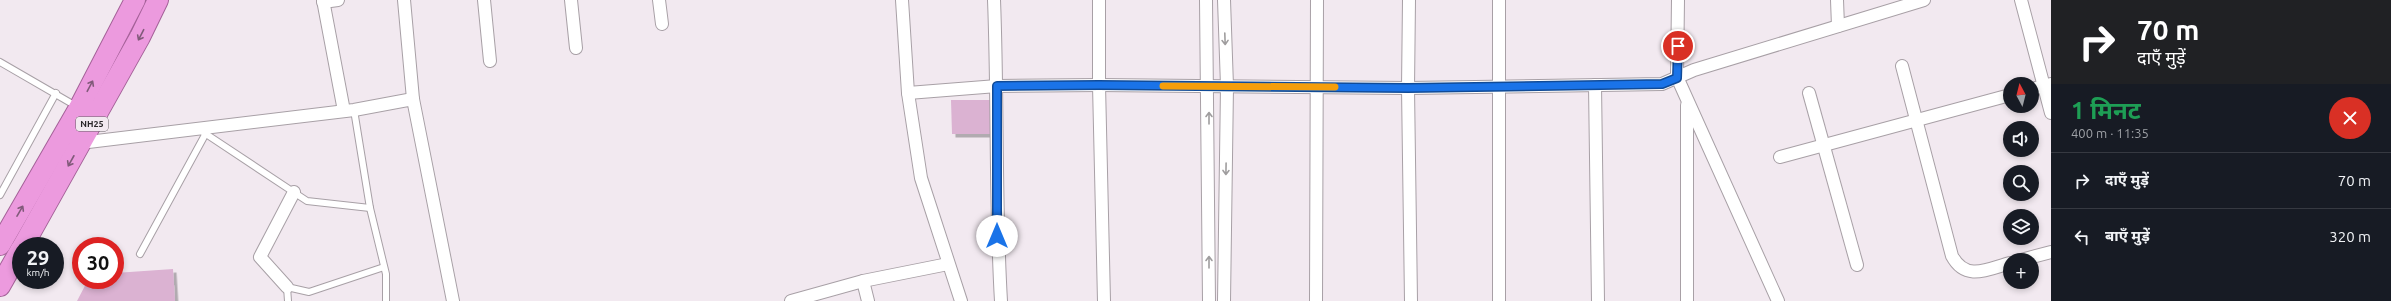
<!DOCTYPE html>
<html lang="hi">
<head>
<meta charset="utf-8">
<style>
	:root { --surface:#171b24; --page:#242831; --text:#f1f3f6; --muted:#9ea1a6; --line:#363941 }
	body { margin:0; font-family:Ubuntu,"Noto Sans Devanagari",sans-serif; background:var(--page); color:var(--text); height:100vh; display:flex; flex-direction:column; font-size:15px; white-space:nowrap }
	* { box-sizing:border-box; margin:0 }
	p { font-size:13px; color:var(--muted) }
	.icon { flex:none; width:22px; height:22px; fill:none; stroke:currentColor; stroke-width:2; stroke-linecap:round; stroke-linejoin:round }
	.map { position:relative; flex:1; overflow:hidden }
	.drawer { display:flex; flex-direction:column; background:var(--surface); width:340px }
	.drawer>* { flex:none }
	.hud { background:#202124; color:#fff; overflow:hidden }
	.needle { width:26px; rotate:353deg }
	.buttons { position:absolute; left:2003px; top:77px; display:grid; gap:8px }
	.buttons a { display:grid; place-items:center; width:36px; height:36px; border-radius:50%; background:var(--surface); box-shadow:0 2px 6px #0003; font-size:20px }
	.speed { position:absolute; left:12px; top:237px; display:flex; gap:8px; font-size:20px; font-weight:700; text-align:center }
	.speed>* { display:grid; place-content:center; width:52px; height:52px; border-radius:50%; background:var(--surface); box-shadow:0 2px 6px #0003; line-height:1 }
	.speed small { font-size:10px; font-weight:400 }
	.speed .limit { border:6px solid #d22; background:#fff; color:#111 }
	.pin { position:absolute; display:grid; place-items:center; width:34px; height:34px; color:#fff; margin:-17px; border:2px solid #fff; border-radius:50%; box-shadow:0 1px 4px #0007 }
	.me { position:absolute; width:44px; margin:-22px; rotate:0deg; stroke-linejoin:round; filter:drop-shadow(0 0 3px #0008) }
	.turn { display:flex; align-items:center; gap:14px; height:84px; padding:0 20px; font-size:18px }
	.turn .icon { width:52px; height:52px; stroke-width:2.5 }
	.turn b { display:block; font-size:28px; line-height:34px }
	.round { display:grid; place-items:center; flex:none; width:42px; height:42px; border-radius:21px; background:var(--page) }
	.summary { display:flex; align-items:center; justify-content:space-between; height:68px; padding:0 20px }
	h1 { font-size:24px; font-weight:700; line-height:30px; color:#1e9e55 }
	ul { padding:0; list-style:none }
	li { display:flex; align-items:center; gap:12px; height:56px; padding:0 20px; border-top:1px solid var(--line) }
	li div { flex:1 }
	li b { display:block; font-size:15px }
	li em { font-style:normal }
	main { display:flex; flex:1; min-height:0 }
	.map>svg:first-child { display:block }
</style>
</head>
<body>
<main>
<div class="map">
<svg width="2051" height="301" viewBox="0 0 2051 301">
	<defs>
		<filter id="shadow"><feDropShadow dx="3.5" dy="3.5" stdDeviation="0" flood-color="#0004"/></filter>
	</defs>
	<rect width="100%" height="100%" fill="#f2e9f0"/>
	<g fill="#dbb2d2" filter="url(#shadow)">
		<polygon points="951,100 991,100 991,134 952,134"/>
		<polygon points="173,269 175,301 77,301 88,280 115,280 115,273"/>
	</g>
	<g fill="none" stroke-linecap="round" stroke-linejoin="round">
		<defs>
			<g id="service">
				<polyline points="0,62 76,106"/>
				<polyline points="354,110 370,208 386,274 386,301"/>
				<polyline points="200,130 307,201 370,208"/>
				<polyline points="0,195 56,93"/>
				<polyline points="140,254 206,133"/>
				<polyline points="288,301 287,287 309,292 384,267"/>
			</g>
			<g id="minor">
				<polyline points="323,0 344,111"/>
				<polyline points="404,0 413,99"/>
				<polyline points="484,0 490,61"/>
				<polyline points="571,0 576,48"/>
				<polyline points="659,0 662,24"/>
				<polyline points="902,0 908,93 921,178 961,301"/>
				<path d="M994 0C998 100 995 201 1001 301"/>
				<polyline points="1099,0 1099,85 1104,301"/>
				<polyline points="1206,0 1209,301"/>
				<polyline points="1224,0 1227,86 1224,301"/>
				<polyline points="1409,0 1408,88 1411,301"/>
				<polyline points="1678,0 1677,77 1778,301"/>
				<polyline points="1837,0 1838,26"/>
				<polyline points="2021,0 2051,113"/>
				<polyline points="323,2 338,0"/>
				<path d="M1902 66 1952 256C1966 282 1988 269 2010 263"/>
				<polyline points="1595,85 1598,301"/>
				<polyline points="2032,89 2051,84"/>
				<polyline points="908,93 997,86 1099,85 1408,88 1662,84 1694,70 1924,0"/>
				<polyline points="1809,93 1857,265"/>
				<polyline points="80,143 354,110 413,99 453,301"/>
				<polyline points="1780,157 2010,95"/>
				<polyline points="2021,260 2051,252"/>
				<polyline points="863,281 868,301"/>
				<polyline points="287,287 260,257 294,192"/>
				<polyline points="791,301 863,281 948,264"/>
				<polyline points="1316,301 1317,0"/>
				<polyline points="1499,301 1499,0"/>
				<polyline points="1687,301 1687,105"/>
			</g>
			<g id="trunk">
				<polyline points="0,245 79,108 135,0"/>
				<polyline points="23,246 140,37 158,0"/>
				<polyline points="0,286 21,249"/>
			</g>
		</defs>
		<use href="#service" stroke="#a8a0a6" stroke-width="8"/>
		<use href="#minor" stroke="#a8a0a6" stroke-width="14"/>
		<use href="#trunk" stroke="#a46198" stroke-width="22"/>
		<use href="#service" stroke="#fff" stroke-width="6"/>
		<use href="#minor" stroke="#fff" stroke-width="12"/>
		<use href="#trunk" stroke="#ec9ade" stroke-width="20"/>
	</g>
	<defs><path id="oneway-shaft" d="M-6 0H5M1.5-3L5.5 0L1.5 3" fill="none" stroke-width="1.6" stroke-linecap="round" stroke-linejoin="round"/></defs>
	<g stroke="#815a7a">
		<use href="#oneway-shaft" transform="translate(141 35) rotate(117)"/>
		<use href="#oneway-shaft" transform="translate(90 86) rotate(-62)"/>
		<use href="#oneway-shaft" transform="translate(71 161) rotate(119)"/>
		<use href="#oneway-shaft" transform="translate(20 211) rotate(-60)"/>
	</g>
	<g stroke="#9f9d9e">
		<use href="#oneway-shaft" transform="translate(1225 39) rotate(88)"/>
		<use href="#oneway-shaft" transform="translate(1209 118) rotate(-90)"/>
		<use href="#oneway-shaft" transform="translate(1226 169) rotate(91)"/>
		<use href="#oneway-shaft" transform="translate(1209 262) rotate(-90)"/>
	</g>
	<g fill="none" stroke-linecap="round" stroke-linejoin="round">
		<defs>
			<polyline id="route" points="997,236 997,86 1099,85 1408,88 1662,84 1677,78 1678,46"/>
		</defs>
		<use href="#route" stroke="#114b97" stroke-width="10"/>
		<use href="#route" stroke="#1a73e8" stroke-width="7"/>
		<polyline stroke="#f59e0b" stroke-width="7" points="1163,86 1335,87"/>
	</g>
	<g text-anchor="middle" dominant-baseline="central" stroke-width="3.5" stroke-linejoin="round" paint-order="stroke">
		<rect fill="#f2e9f0" stroke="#656064" stroke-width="1" x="76" y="117" width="32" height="14" rx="3"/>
		<g font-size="9" font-weight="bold" fill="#292628">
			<text x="92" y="124">NH25</text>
		</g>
	</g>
</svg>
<div class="buttons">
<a><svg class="needle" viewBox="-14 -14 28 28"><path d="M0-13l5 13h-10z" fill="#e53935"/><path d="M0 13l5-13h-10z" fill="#9ea1a6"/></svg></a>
<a><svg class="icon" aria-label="sound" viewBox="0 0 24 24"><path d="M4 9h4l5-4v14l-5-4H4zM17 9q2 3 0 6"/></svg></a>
<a><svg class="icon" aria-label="search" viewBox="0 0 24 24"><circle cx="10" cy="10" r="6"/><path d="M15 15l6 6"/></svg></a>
<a><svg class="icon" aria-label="layers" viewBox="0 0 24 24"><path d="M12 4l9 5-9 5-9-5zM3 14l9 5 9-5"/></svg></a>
<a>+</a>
</div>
<div class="speed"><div>29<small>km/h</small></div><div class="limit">30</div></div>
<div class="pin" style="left:1678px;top:46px;background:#d93025"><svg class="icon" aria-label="arrive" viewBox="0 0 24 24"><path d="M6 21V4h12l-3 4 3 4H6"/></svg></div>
<svg class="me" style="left:997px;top:236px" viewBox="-20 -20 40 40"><circle r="19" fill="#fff"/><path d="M0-13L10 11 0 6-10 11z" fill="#1a73e8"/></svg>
</div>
<section class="drawer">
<div class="hud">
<div class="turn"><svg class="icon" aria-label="right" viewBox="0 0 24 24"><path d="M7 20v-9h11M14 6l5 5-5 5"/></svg><div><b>70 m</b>दाएँ मुड़ें</div></div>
</div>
<div class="summary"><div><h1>1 मिनट</h1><p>400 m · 11:35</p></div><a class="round" style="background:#d93025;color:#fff"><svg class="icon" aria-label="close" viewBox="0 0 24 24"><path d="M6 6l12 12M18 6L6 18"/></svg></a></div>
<ul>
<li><svg class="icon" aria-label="right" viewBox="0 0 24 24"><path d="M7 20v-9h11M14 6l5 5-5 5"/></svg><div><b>दाएँ मुड़ें</b></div><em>70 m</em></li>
<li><svg class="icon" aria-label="left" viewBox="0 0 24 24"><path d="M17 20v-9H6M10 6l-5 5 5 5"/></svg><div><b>बाएँ मुड़ें</b></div><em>320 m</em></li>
</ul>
</section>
</main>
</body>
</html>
